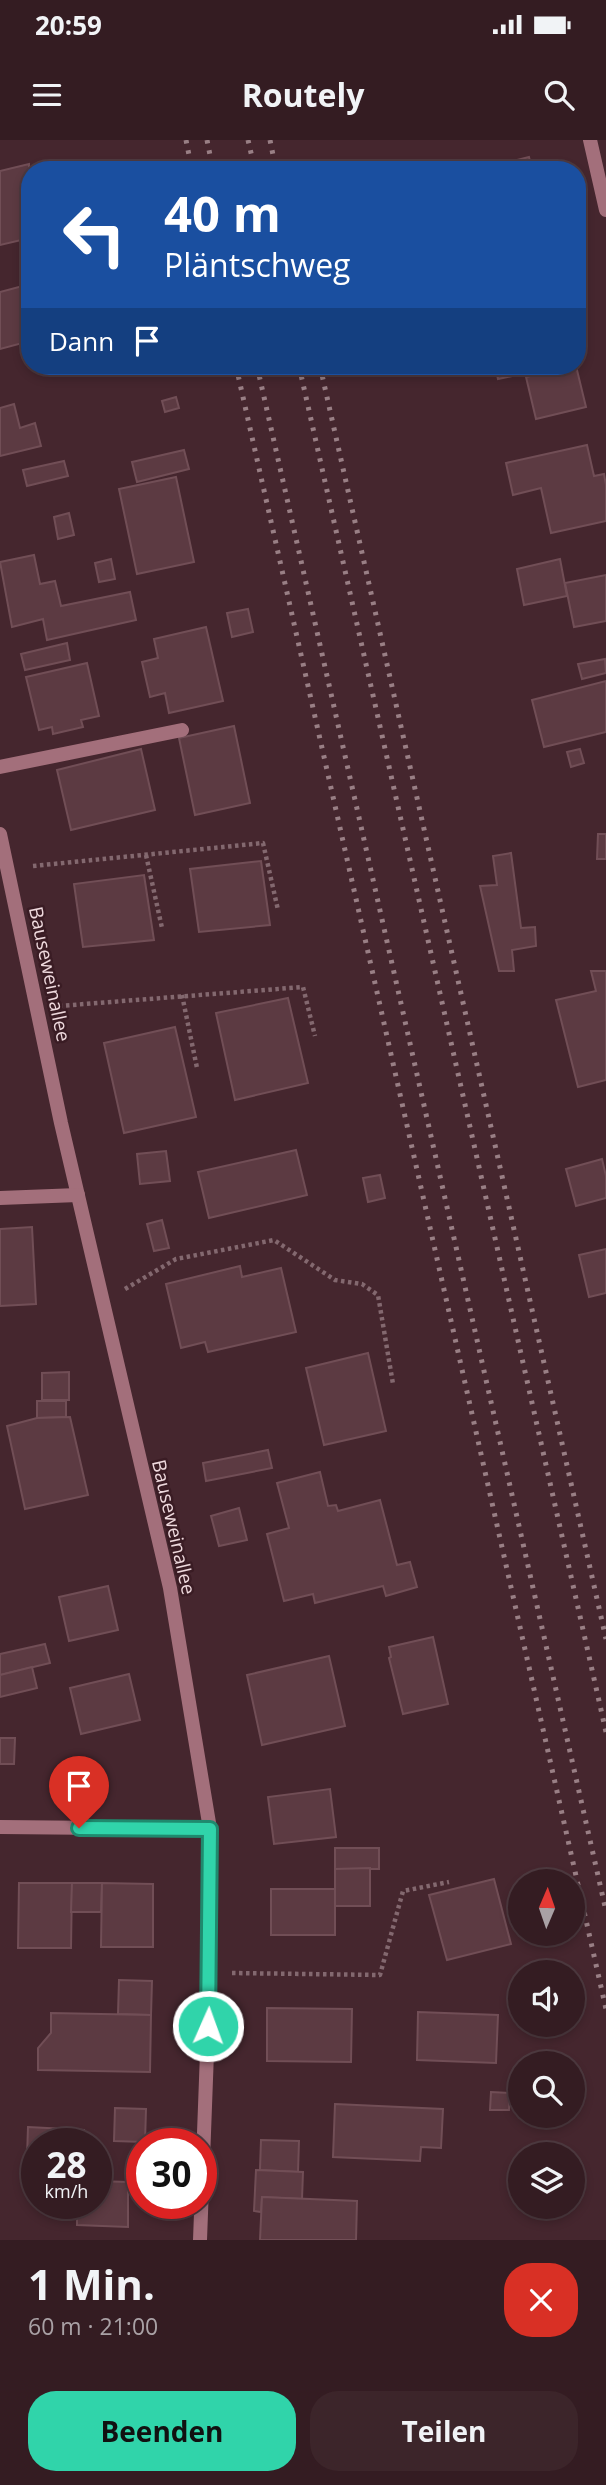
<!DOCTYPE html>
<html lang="de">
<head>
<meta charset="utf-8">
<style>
	:root { --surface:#341c22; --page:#3c252a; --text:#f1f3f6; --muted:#a9a1a5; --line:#4e3a40; --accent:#30d4aa }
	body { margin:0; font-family:"Open Sans",sans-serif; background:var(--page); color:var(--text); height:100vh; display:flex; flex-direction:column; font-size:26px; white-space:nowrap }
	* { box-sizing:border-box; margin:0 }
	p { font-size:23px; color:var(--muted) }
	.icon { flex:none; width:38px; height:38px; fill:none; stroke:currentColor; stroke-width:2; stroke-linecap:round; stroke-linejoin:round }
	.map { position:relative; height:2100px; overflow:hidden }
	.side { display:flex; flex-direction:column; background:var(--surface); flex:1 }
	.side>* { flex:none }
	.top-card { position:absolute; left:21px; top:21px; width:565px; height:214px; border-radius:28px; box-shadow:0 4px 10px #0003,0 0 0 2px var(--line); background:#1a4fa0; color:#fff; overflow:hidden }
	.needle { width:46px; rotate:2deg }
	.tools { position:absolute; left:508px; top:1729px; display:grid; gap:14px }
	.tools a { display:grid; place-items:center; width:77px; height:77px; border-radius:50%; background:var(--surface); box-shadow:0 4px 10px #0003,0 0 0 2px var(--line); font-size:35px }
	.speed { position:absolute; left:21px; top:1988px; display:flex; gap:14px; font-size:35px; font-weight:700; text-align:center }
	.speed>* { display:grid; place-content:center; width:91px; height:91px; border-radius:50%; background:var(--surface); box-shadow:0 4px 10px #0003,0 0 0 2px var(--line); line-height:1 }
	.speed small { font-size:18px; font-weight:400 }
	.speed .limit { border:10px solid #d22; background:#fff; color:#111 }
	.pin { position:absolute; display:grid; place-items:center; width:60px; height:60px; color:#fff; margin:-72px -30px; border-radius:50% 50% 50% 0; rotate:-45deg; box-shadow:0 0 7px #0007 }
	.pin .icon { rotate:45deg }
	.me { position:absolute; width:77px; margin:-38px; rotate:2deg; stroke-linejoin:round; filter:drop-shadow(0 0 5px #0008) }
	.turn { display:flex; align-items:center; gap:24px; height:147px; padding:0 28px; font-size:32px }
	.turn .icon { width:91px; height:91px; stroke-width:2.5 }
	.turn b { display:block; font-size:49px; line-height:60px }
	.then { display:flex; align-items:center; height:66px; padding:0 28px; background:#0003; gap:14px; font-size:26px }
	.round { display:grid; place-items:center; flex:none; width:74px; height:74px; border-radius:28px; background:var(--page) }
	.headline { display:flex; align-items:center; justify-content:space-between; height:119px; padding:0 28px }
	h1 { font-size:42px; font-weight:700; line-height:52px }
	.button { display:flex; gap:14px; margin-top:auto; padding:14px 28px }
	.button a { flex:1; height:80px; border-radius:28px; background:var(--accent); color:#111; font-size:28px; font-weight:700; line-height:80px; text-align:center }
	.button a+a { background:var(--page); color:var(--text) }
	.status { display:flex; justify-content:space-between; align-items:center; height:49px; padding:0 35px; background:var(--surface); direction:ltr }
	.status svg { height:19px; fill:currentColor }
	header { display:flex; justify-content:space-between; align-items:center; height:91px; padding:0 28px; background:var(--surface); font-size:32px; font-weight:700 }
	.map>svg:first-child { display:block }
</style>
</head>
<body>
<div class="status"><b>20:59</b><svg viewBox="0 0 49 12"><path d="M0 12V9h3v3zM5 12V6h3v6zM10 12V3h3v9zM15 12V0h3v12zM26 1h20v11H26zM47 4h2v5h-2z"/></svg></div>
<header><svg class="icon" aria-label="menu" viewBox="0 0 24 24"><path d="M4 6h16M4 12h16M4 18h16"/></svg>Routely<svg class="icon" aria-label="search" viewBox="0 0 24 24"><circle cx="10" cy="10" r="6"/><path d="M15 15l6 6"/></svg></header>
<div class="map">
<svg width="606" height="2100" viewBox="0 0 606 2100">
	<rect width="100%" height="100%" fill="#45262e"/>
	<g fill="#5c3a42" stroke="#714e56" stroke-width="2">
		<polygon points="529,17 532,30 477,30"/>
		<polygon points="29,24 30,98 0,105 0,31"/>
		<polygon points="30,144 30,201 0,209 0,152"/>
		<polygon points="495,226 525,226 526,233 498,239"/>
		<polygon points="576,226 586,267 536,279 526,237"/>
		<polygon points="176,257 179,268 165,272 162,261"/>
		<polygon points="14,264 20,288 35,283 41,306 0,316 0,268"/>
		<polygon points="587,305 594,336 604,334 606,345 606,381 551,393 541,348 513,355 506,323"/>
		<polygon points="184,310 189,329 137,342 132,322"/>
		<polygon points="64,321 68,336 27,346 23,330"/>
		<polygon points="176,337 194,422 137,434 119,349"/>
		<polygon points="69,373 74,395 58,399 54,377"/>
		<polygon points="34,415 40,444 55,441 61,466 130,452 136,480 47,500 43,479 12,487 0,422"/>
		<polygon points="111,419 115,439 99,442 95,423"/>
		<polygon points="560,419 567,456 524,465 517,429"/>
		<polygon points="606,435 606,481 574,487 565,443"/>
		<polygon points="248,469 253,492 232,497 227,473"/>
		<polygon points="206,487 223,561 169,573 165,553 150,557 142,522 158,518 154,499"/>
		<polygon points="67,503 70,520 25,530 21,514"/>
		<polygon points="605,519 606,533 582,539 578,524"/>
		<polygon points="87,523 99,576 81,580 83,587 53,594 52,587 39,590 26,537"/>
		<polygon points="606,541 606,592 544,607 532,560"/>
		<polygon points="234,586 250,663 195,675 179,598"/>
		<polygon points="141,609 155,670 71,690 57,630"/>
		<polygon points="580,609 584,623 571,627 567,612"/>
		<polygon points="598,694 606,694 606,719 597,719"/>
		<polygon points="511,713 521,788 535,787 536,806 512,810 514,831 499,831 480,746 497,745 493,716"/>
		<polygon points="261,721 270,785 199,792 190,729"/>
		<polygon points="144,735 154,800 83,807 74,744"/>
		<polygon points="591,831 606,831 606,940 578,947 556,860 596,851"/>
		<polygon points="288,858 308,943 235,960 216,873"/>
		<polygon points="175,887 196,977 124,993 104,903"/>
		<polygon points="296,1010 307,1055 209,1078 198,1032"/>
		<polygon points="166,1011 170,1041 140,1044 137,1014"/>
		<polygon points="602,1019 606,1036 606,1058 576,1066 566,1029"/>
		<polygon points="380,1035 385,1058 368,1062 363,1038"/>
		<polygon points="162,1080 169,1108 154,1111 147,1084"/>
		<polygon points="32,1087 36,1164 0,1166 0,1089"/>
		<polygon points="606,1109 606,1153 589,1157 579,1115"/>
		<polygon points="240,1126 242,1137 281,1128 296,1192 208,1212 205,1202 181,1208 166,1144"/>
		<polygon points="368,1213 386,1291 324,1305 306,1228"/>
		<polygon points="69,1232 69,1260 42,1260 42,1233"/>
		<polygon points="37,1261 66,1261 66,1277 37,1278"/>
		<polygon points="70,1277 88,1355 25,1369 7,1286 37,1278"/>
		<polygon points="268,1310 272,1328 206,1341 203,1323"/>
		<polygon points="320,1332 328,1366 336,1365 338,1371 380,1360 397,1425 410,1422 417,1447 386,1456 383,1446 315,1463 313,1454 284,1461 267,1394 289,1388 277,1343"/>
		<polygon points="239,1368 247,1400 219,1406 211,1376"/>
		<polygon points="108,1446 118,1490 69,1501 59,1457"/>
		<polygon points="433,1497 448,1564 403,1574 389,1518 391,1517 389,1507"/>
		<polygon points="45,1504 50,1523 0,1535 0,1514"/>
		<polygon points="329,1516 345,1586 262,1605 247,1535"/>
		<polygon points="32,1527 37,1548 0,1557 0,1535"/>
		<polygon points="129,1534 140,1580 81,1594 70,1548"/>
		<polygon points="0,1598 15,1598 14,1624 0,1624"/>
		<polygon points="330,1649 336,1697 274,1704 268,1657"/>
		<rect x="335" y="1708" width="44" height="21"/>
		<polygon points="370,1728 370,1766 335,1766 335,1729"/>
		<polygon points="494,1739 511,1804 447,1820 429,1755"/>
		<polygon points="19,1743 72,1743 71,1808 18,1808"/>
		<polygon points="72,1743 102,1743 101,1772 71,1772"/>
		<polygon points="102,1743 153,1744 153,1807 101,1807"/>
		<rect x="271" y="1749" width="64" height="46"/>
		<polygon points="119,1840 152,1841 151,1875 118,1874"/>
		<polygon points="267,1868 352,1869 351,1922 267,1921"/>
		<polygon points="418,1872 498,1875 496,1923 417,1920"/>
		<polygon points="51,1873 151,1875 150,1932 38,1930 38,1908 51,1893"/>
		<polygon points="491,1952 510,1953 509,1970 490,1970"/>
		<polygon points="335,1964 443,1969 441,2008 421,2007 420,2021 333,2017"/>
		<polygon points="115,1968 146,1969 145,2002 114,2001"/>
		<polygon points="28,1987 84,1990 84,2004 37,2004 37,2018 27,2017"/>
		<polygon points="261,2000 299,2001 298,2032 260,2030"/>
		<polygon points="27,2017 37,2018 37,2048 25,2047"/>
		<polygon points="256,2030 303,2032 302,2059 262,2057 261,2072 254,2071"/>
		<polygon points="96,2041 128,2042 128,2087 77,2085 77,2063 96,2063"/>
		<polygon points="262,2057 357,2061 356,2100 260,2100"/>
	</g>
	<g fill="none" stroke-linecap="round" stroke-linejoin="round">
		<g stroke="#83686f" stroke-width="4.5" stroke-dasharray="3.5 3.5" stroke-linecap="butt">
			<polyline points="146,715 162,788"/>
			<polyline points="33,726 263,703 278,770"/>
			<polyline points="182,855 197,928"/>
			<polyline points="59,866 303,847 315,896"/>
			<polyline points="125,1149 176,1119 274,1100 335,1140 362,1144 378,1155 393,1244"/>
			<polyline points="232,1833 380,1835 403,1751 449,1742"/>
		</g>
		<polyline stroke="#a36f7b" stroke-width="14" points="0,627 182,590"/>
		<g stroke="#a36f7b" stroke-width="14">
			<polyline points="590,0 606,70"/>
			<polyline points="0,694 61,983 170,1448 210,1689 210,1832 200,2100"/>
			<polyline points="0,1058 78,1055"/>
			<polyline points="0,1687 210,1689"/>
		</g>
		<g stroke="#997f85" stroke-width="5" stroke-dasharray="3.5 7" stroke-linecap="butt">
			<polyline points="186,0 192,30"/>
			<polyline points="207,0 213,30"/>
			<polyline points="248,0 255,30"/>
			<polyline points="270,0 276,30"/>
			<polyline points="236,226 606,1869"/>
			<polyline points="257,226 606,1771"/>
			<polyline points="299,226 606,1592"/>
			<polyline points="320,226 606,1499"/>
		</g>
	</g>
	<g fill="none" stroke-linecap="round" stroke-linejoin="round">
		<defs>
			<polyline id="route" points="79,1688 210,1689 208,1886"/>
		</defs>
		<use href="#route" stroke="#1f8a6e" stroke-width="18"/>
		<use href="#route" stroke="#30d4aa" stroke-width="12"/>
	</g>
	<g text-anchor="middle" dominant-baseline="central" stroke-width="5" stroke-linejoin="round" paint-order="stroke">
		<g font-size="19" fill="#efdade" stroke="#3a1c24">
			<text transform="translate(50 834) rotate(78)">Bauseweinallee</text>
			<text transform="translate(174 1387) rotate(77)">Bauseweinallee</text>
		</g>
	</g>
</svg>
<div class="tools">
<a><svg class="needle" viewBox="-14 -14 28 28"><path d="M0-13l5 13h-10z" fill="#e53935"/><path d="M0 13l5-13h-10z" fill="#a9a1a5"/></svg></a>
<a><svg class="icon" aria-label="sound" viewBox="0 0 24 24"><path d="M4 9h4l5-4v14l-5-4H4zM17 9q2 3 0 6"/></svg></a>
<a><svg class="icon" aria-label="search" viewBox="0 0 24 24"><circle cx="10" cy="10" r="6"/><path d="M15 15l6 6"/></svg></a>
<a><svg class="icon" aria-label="layers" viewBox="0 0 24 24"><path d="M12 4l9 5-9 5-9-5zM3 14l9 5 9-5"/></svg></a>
</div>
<div class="speed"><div>28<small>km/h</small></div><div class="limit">30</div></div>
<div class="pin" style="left:79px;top:1688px;background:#d93025"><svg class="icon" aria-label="arrive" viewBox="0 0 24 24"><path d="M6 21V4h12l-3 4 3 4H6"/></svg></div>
<svg class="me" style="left:208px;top:1886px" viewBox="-20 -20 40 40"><circle r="17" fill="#30d4aa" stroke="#fff" stroke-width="3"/><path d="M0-11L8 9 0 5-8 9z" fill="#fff"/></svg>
<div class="top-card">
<div class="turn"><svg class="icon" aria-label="left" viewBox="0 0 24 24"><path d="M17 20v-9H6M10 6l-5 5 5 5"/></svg><div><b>40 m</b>Pläntschweg</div></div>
<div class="then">Dann<svg class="icon" aria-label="arrive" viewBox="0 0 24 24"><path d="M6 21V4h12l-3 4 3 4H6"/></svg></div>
</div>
</div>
<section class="side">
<div class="headline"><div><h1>1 Min.</h1><p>60 m · 21:00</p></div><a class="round" style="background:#d93025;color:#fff"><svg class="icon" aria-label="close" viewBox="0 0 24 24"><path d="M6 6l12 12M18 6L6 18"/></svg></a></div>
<div class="button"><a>Beenden</a><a>Teilen</a></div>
</section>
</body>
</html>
